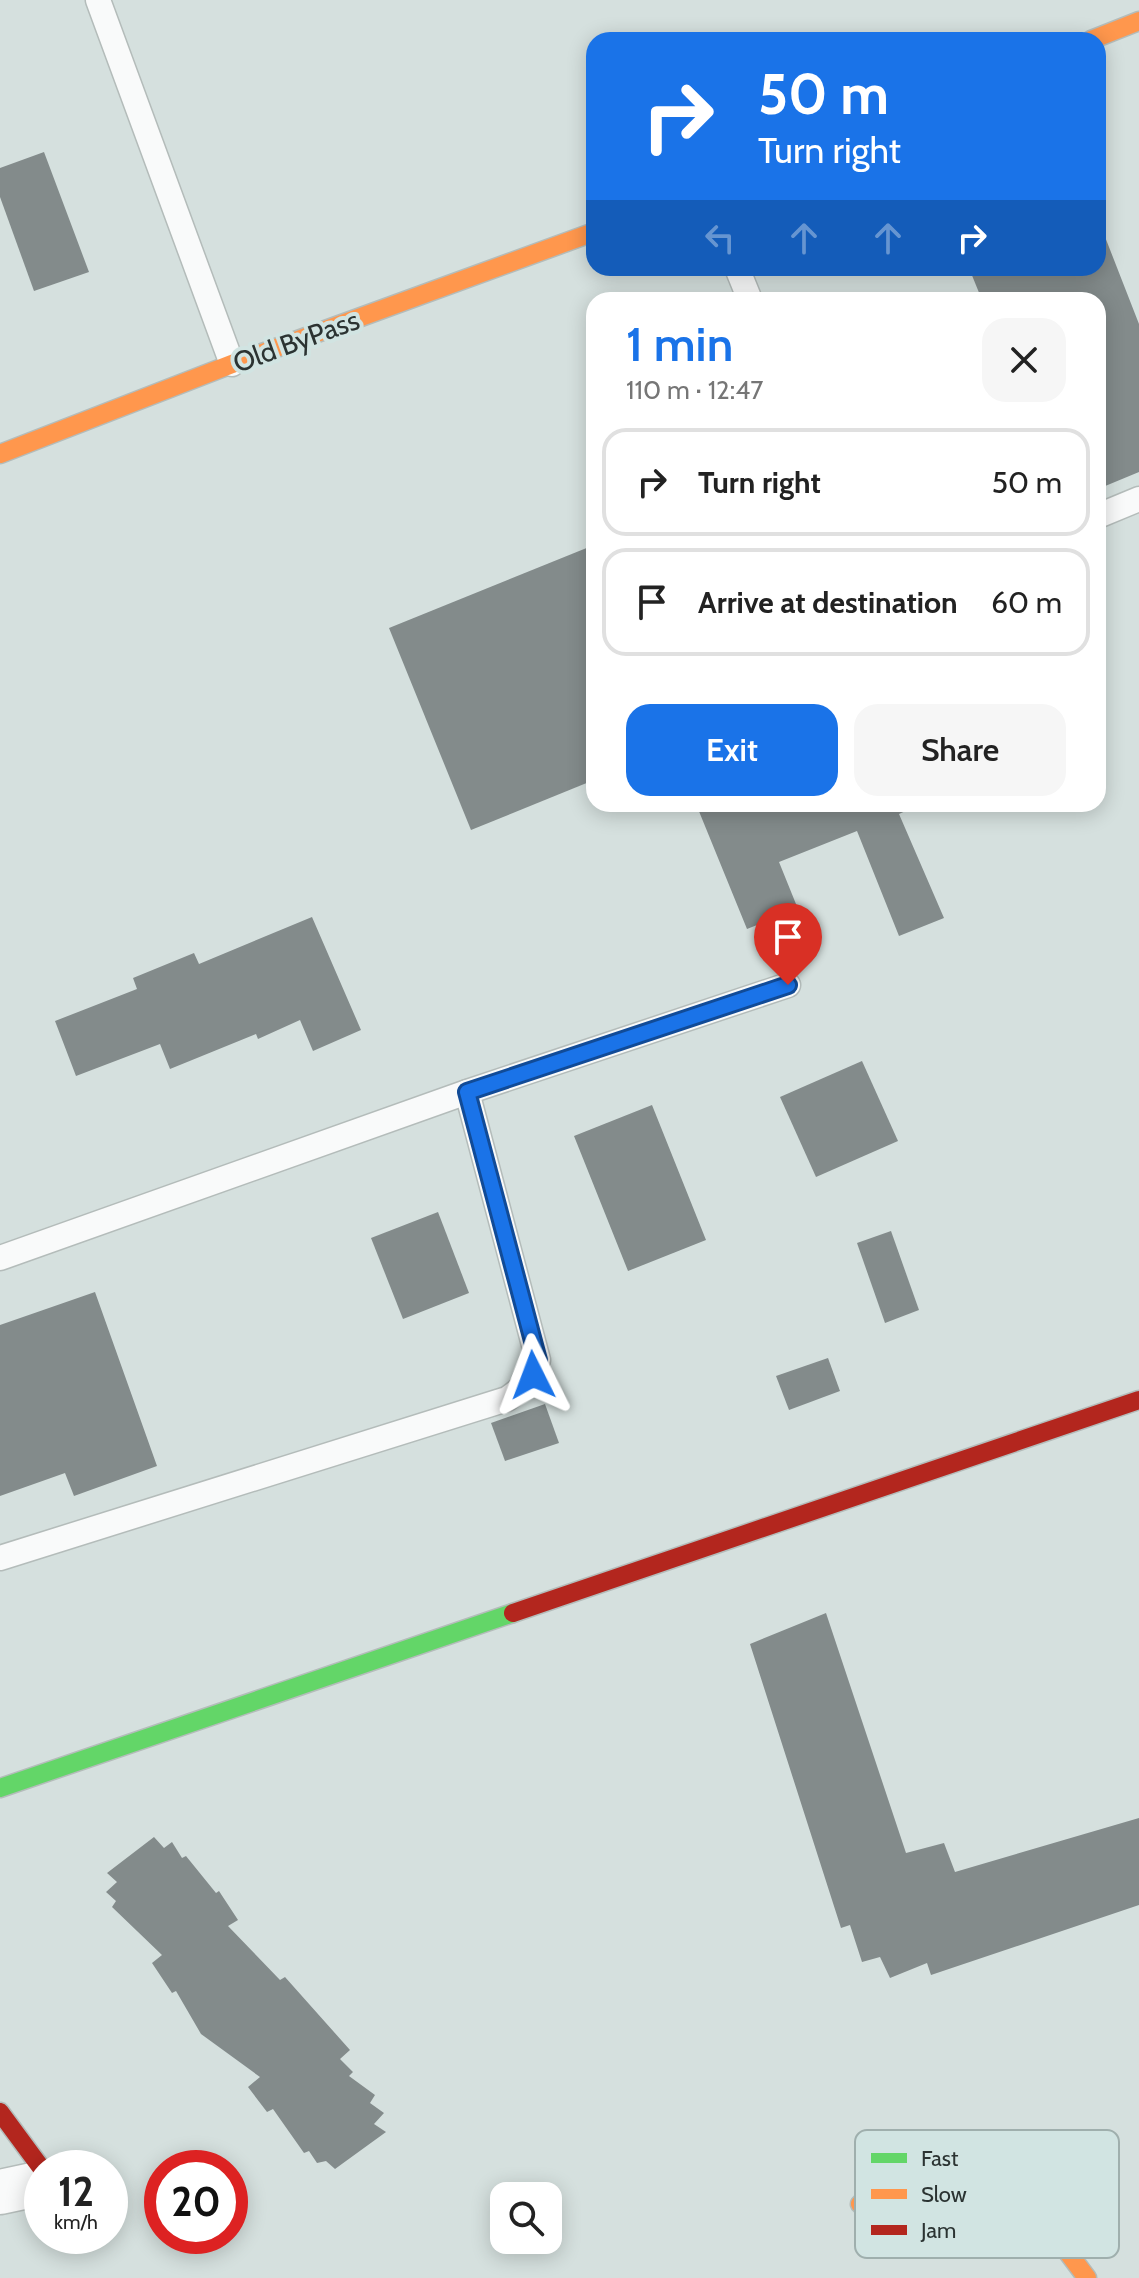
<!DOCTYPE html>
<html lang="en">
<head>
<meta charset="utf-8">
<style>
	:root { --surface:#fff; --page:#f6f6f6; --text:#222; --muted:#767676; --line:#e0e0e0; --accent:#1a73e8 }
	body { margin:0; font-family:Cabin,sans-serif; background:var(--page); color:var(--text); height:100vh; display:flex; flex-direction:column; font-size:30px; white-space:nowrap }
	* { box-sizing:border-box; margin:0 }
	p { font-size:26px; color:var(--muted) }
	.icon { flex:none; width:44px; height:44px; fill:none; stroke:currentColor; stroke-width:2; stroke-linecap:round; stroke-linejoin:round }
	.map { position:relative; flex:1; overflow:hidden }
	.side { position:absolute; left:586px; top:292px; width:520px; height:520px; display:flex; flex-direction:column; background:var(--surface); border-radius:24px; box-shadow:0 4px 20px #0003 }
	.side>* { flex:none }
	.banner { position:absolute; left:586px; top:32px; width:520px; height:244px; border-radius:24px; box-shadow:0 4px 20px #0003; background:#1a73e8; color:#fff; overflow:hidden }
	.fabs { position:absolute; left:490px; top:2182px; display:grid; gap:16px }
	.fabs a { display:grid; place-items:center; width:72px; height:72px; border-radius:16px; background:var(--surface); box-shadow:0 4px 20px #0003; font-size:40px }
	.speed { position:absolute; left:24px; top:2150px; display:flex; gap:16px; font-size:40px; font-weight:700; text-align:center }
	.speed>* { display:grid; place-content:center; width:104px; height:104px; border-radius:50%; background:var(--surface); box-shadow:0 4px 20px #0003; line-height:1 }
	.speed small { font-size:20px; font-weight:400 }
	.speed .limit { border:12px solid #d22; background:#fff; color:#111 }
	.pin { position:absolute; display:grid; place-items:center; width:68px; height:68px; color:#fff; margin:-82px -34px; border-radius:50% 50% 50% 0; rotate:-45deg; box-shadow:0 0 8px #0007 }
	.pin .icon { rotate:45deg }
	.me { position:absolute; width:88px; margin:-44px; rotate:357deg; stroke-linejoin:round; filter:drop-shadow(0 0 6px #0008) }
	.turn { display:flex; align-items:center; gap:28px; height:168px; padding:0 40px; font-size:36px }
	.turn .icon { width:104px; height:104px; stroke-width:2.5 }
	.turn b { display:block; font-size:56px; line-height:68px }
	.lanes { display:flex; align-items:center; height:76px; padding:0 40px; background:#0003; justify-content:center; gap:40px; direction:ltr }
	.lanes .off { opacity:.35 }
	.round { display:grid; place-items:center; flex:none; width:84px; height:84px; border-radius:24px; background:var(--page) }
	.headline { display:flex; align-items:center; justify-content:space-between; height:136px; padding:0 40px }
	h1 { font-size:48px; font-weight:600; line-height:60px; color:var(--accent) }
	.cta { display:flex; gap:16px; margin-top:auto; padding:16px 40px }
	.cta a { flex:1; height:92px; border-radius:24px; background:var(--accent); color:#fff; font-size:32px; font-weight:600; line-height:92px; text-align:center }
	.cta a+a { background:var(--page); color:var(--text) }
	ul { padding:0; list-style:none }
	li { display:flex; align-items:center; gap:24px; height:108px; margin:0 16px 12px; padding:0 24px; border:4px solid var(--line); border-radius:24px }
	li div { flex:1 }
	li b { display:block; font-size:30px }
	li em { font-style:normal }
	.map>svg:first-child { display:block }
</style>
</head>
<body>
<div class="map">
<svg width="1139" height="2278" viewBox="0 0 1139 2278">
	<rect width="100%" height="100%" fill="#d5e0de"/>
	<g fill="#838b8b">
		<polygon points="44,152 89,272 34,291 0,197 0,168"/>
		<polygon points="1100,224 1139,324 1139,472 1098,489 1098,300 982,300 969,268 1098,268"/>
		<polygon points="594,545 594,780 471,830 389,628"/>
		<polygon points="696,804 921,804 899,814 944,918 899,936 857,831 779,862 798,909 747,929"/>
		<polygon points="312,917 361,1030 313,1051 300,1020 258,1039 256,1034 170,1069 160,1044 76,1076 55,1021 137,989 133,978 194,953 199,964"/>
		<polygon points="862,1061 898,1141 816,1177 780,1097"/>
		<polygon points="652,1105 706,1240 628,1271 574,1136"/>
		<polygon points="438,1212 469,1293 403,1319 371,1238"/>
		<polygon points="891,1231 919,1310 885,1323 857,1243"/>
		<polygon points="95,1292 157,1466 74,1496 65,1473 0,1496 0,1325"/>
		<polygon points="828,1358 840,1391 789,1410 776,1376"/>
		<polygon points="545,1404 559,1443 505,1461 491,1423"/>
		<polygon points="826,1613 906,1853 944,1843 955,1872 1139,1818 1139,1905 931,1975 927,1963 890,1978 880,1957 862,1962 850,1925 841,1928 750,1644"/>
		<polygon points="154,1837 164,1848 172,1842 182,1858 186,1856 216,1893 219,1891 238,1920 228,1926 280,1980 285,1977 350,2050 340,2059 353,2072 349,2076 375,2095 370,2103 384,2113 374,2124 386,2132 335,2169 326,2161 317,2163 309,2151 304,2153 273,2109 267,2112 248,2087 260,2077 201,2034 176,1991 172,1993 152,1963 162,1955 112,1907 116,1901 106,1892 117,1882 107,1873"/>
	</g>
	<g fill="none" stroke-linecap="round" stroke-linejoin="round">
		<defs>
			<g id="lane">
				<polyline points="98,0 232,364"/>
				<polyline points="737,268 750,300"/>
				<polyline points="1098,516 1139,499"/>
				<polyline points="0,1258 467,1092 788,985"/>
				<path d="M0 1558 507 1399C524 1387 532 1379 538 1360L467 1092"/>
			</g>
			<polyline id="street" points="0,2192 42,2183"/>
			<polyline id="fast" points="0,1788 513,1613"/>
			<g id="slow">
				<polyline points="1091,40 1139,21"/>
				<polyline points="0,454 232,364 594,232"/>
				<polyline points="860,2204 983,2175 1022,2191 1087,2278"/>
			</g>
			<g id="jam">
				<polyline points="513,1613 1139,1400"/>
				<polyline points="0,2112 42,2169"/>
			</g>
		</defs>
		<use href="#lane" stroke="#b4bcba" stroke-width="27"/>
		<use href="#street" stroke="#b4bcba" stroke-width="47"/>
		<use href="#fast" stroke="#b4bcba" stroke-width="21"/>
		<use href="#slow" stroke="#b4bcba" stroke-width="21"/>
		<use href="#jam" stroke="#b4bcba" stroke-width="21"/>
		<use href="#lane" stroke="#f9fafa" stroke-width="24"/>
		<use href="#street" stroke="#f9fafa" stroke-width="44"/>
		<use href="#fast" stroke="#63d668" stroke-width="18"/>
		<use href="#slow" stroke="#ff974d" stroke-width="18"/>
		<use href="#jam" stroke="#b3261e" stroke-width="18"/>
	</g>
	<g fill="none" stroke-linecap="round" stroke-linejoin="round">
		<defs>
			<polyline id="route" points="533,1375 538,1360 467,1092 788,985"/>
		</defs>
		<use href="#route" stroke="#114b97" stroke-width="20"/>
		<use href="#route" stroke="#1a73e8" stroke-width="14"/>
	</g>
	<g text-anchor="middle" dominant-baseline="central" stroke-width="8" stroke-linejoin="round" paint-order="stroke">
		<g font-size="28" fill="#2b3332" stroke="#d1e4e2">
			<text transform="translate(296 341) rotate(-20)">Old ByPass</text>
		</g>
	</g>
	<rect x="855" y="2130" width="264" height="128" rx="12" fill="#d1e4e2" stroke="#9fafad" stroke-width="2"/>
	<rect x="871" y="2153" width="36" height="10" fill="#63d668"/>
	<rect x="871" y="2189" width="36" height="10" fill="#ff974d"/>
	<rect x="871" y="2225" width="36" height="10" fill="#b3261e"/>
	<g font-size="22" fill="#2b3332">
		<text x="921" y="2166">Fast</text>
		<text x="921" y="2202">Slow</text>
		<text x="921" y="2238">Jam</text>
	</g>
</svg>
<div class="fabs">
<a><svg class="icon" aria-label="search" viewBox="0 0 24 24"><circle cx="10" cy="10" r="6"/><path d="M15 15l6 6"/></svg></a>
</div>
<div class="speed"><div>12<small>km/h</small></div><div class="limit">20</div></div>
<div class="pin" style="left:788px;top:985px;background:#d93025"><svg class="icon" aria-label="arrive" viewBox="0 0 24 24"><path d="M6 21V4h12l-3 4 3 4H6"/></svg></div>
<svg class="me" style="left:533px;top:1375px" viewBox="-20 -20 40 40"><path d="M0-17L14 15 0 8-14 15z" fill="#1a73e8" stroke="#fff" stroke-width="4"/></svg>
<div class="banner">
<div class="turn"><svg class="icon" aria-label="right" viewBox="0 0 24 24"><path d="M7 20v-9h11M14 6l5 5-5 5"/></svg><div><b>50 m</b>Turn right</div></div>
<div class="lanes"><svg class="icon off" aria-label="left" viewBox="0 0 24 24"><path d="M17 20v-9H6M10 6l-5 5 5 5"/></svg><svg class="icon off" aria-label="ahead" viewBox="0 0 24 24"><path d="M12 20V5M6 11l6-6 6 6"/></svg><svg class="icon off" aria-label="ahead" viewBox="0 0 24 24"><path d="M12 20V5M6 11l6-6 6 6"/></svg><svg class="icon" aria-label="right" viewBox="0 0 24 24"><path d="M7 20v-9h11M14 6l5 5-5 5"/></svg></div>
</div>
<section class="side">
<div class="headline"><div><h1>1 min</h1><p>110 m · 12:47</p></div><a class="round"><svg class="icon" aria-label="close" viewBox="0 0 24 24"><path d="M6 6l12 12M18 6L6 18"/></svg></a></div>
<ul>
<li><svg class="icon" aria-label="right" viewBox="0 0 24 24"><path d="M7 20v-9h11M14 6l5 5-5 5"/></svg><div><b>Turn right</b></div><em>50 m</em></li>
<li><svg class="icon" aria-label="arrive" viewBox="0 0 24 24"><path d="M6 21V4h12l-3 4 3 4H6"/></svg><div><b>Arrive at destination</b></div><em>60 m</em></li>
</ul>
<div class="cta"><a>Exit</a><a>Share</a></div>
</section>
</div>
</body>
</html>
